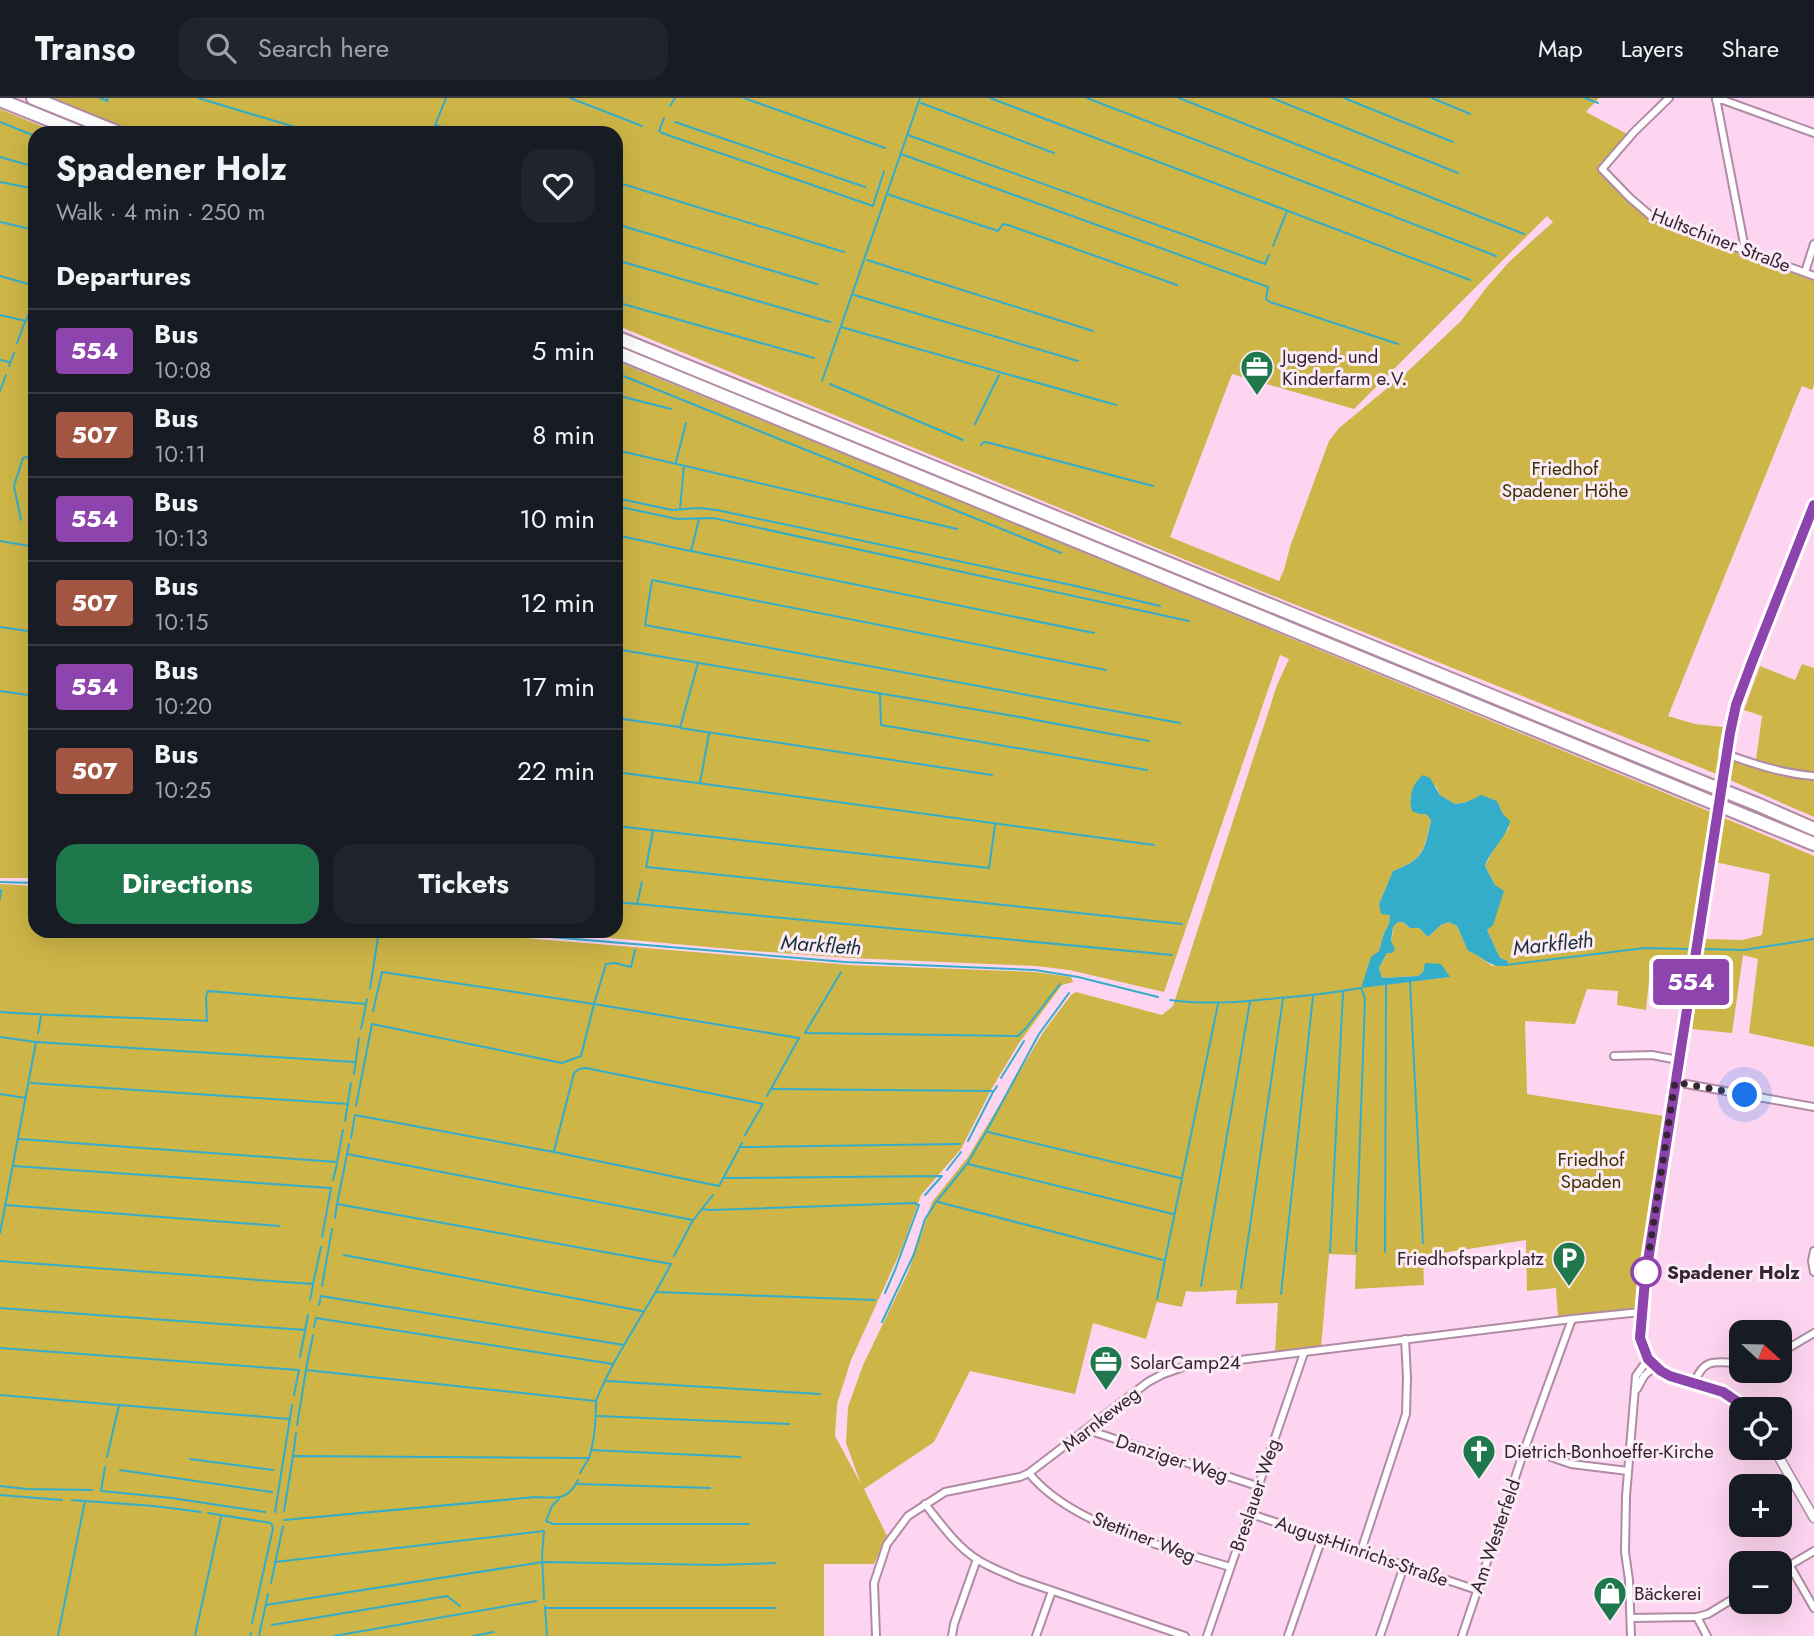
<!DOCTYPE html>
<meta charset="utf-8">
<style>
body{margin:0;font-family:Jost,sans-serif;background:#20242c;color:#f1f3f6;height:100vh;display:flex;flex-direction:column;font-size:26px;white-space:nowrap}
*{box-sizing:border-box;margin:0}
p{font-size:23px;color:#9ea1a6}
.icon{flex:none;width:38px;height:38px;fill:none;stroke:currentColor;stroke-width:2;stroke-linecap:round;stroke-linejoin:round}
.map{position:relative;flex:1;overflow:hidden}
.panel{position:absolute;left:28px;top:28px;width:595px;height:812px;display:flex;flex-direction:column;background:#171b24;border-radius:21px;box-shadow:0 7px 28px #0002}
.panel>*{flex:none}
.badge{padding:0 14px;border-radius:5px;font-size:24px;line-height:46px}
.needle{width:46px;rotate:112deg}
.fabs{position:absolute;left:1729px;top:1222px;display:grid;gap:14px}
.fabs a{display:grid;place-items:center;width:63px;height:63px;border-radius:14px;background:#171b24;box-shadow:0 7px 28px #0002;font-size:35px}
.you{position:absolute;width:35px;height:35px;margin:-18px;border:5px solid #fff;border-radius:50%;background:#1a73e8;box-shadow:0 0 0 10px #1a73e833}
.map>.badge{position:absolute;translate:-50% -50%;box-shadow:0 0 0 4px #fff}
h2{padding:0 28px;font-size:26px;line-height:63px}
.round{display:grid;place-items:center;flex:none;width:74px;height:74px;border-radius:21px;background:#20242c}
.headline{display:flex;align-items:center;justify-content:space-between;height:119px;padding:0 28px}
h1{font-size:33px;font-weight:700;line-height:52px}
.cta{display:flex;gap:14px;margin-top:auto;padding:14px 28px}
.cta a{flex:1;height:80px;border-radius:21px;background:#1f784c;color:#fff;font-size:28px;font-weight:700;line-height:80px;text-align:center}
.cta a+a{background:#20242c;color:#f1f3f6}
ul{padding:0;list-style:none}
li{display:flex;align-items:center;gap:21px;height:84px;padding:0 28px;border-top:2px solid #363941}
li div{flex:1}
li b{display:block;font-size:26px}
li em{font-style:normal}
li .badge{min-width:77px;font-weight:700;text-align:center}
header{display:flex;align-items:center;gap:42px;box-sizing:border-box;height:98px;padding:0 35px;background:#171b24;border-bottom:2px solid #363941}
header strong{font-size:33px}
nav{display:flex;gap:38px;margin-inline-start:auto;font-size:24px}
.search{width:490px;height:63px;background:#20242c;display:flex;align-items:center;gap:18px;box-sizing:border-box;padding:0 24px;border-radius:21px;color:#9ea1a6;font-size:26px}
.map>svg:first-child{display:block}
.green{fill:#cdb547;fill-rule:evenodd}
.water{fill:#34adca}
.lines{fill:none;stroke-linecap:round;stroke-linejoin:round}
.stream{stroke:#34adca;stroke-width:2}
.minor-casing{stroke:#b08ba5;stroke-width:10}
.tertiary-casing{stroke:#b08ba5;stroke-width:11}
.motorway-casing{stroke:#b08ba5;stroke-width:16}
.minor{stroke:#fff;stroke-width:6}
.tertiary{stroke:#fff;stroke-width:8}
.motorway{stroke:#fff;stroke-width:12}
.motorway-bridge-casing{stroke:#b08ba5;stroke-width:16;stroke-linecap:butt}
.motorway-bridge{stroke:#fff;stroke-width:12}
.line-casing{stroke:#fff;stroke-width:16}
.line{stroke:#8e44ad;stroke-width:10}
.walk{stroke:#342530;stroke-width:7;stroke-dasharray:0 12.6}
.stop-dot{fill:#fff;stroke:#8e44ad;stroke-width:3.5}
.labels{text-anchor:middle;dominant-baseline:central;stroke-width:6;stroke-linejoin:round;paint-order:stroke}
.street-label{font-size:19px;fill:#342530;stroke:#fbebf6}
.poi-label{font-size:19px;fill:#342530;stroke:#fbebf6;text-anchor:start}
.park-label{font-size:19px;fill:#3e3300;stroke:#fbebf6}
.stop-label{font-size:19px;font-weight:bold;fill:#342530;stroke:#fbebf6;text-anchor:start}
.water-label{font-size:21px;font-style:italic;fill:#193239;stroke:#fbebf6}
</style>
<header>
<strong>Transo</strong>
<div class="search"><svg class="icon" aria-label="search" viewBox="0 0 24 24"><circle cx="10" cy="10" r="6"/><path d="M15 15l6 6"/></svg>Search here</div>
<nav><a>Map</a><a>Layers</a><a>Share</a></nav>
</header>
<div class="map">
<svg width="1814" height="1538" viewBox="0 0 1814 1538">
<rect width="100%" height="100%" fill="#fed5f1"/>
<g class="green">
<path d="M53,0H1599L1586,14L1629,37L1597,71L1641,115L1651,123L1814,183V287L1812,292L1802,288L1794,307L1668,618L1695,626L1723,629L1718,655L1755,669L1762,618L1744,612L1760,568L1795,582L1802,566L1814,570V719L1714,675L1256,491L616,227V35H139ZM1547,118L1553,124L1509,164L1487,189L1461,223L1407,274L1339,330L1329,343L1290,449L1284,472L1279,483L1170,439L1232,276L1354,311Z"/>
<path d="M0,11L58,35H35V780H0Z"/>
<path d="M616,263L986,414L1711,714L1683,888L1649,883L1646,912L1617,907L1618,893L1587,891L1575,926L1525,923L1527,996L1664,1018L1638,1186L1636,1212L1558,1219L1556,1190L1527,1193L1526,1142L1423,1158L1424,1187L1355,1191L1356,1157L1329,1156L1321,1250L1275,1254L1278,1205L1236,1206L1237,1192L1196,1194L1186,1193L1182,1209L1157,1204L1146,1241L1093,1225L1075,1296L970,1273L934,1344L864,1391L887,1438L874,1466H824V1538H0V786L35,788V833H465L513,839L851,867L1035,874L1071,879L1073,884L1062,887L1019,945L992,990L961,1051L921,1097L902,1150L851,1262L837,1306L835,1338L861,1386L846,1345L848,1309L863,1267L909,1172L932,1104L968,1059L1044,933L1071,897L1076,894L1162,917L1173,908L1277,587L1289,561L1280,557L1164,894L1069,872L1036,868L851,860L741,852L533,833H616ZM1418,681L1436,688L1440,697L1455,706L1467,704L1497,703L1509,730L1498,743L1485,768L1495,787L1487,832L1500,860L1508,863L1492,868L1476,856L1468,853L1457,828L1449,824L1441,827L1428,839L1419,830H1410L1403,824H1398L1393,829C1393,844 1386,858 1379,870L1382,880L1418,878L1423,874L1424,869L1450,879L1362,889L1371,860L1379,853L1384,835L1389,826L1390,817L1386,815L1379,806L1393,773C1424,761 1423,754 1431,722L1426,716H1419L1410,700Z"/>
<path d="M1722,719L1814,758V949L1749,935L1758,861L1743,857L1732,935L1692,931L1704,841L1743,842L1762,837L1770,776L1715,764Z"/>
</g>
<path class="water" d="M1423,677L1430,680L1440,697L1455,706L1467,704L1481,697L1497,703L1503,716L1510,723C1508,737 1490,753 1485,768L1495,787L1504,793L1493,827L1487,832L1500,860L1508,863L1507,868C1486,869 1485,859 1468,853L1457,828L1449,824L1441,827L1428,839L1419,830H1410L1403,824H1398L1393,829L1391,843L1395,851L1392,855H1387L1379,870L1382,880L1418,878L1423,874L1425,865L1441,866L1450,879L1361,890L1371,859L1379,853L1384,835L1389,826L1390,817L1381,816L1379,806L1393,773C1424,761 1424,754 1431,722L1426,716H1419L1412,713C1408,700 1412,685 1423,677Z"/>
<g class="lines">
<g class="stream">
<path d="M100,0L107,3L108,0"/>
<path d="M198,0L315,35"/>
<path d="M570,0L642,28"/>
<path d="M744,0L885,50"/>
<path d="M990,0L1470,182"/>
<path d="M1087,0L1496,158"/>
<path d="M1179,0L1524,136"/>
<path d="M1272,0L1458,75"/>
<path d="M1344,0L1453,44"/>
<path d="M1432,0L1470,16"/>
<path d="M1585,0L1598,5"/>
<path d="M921,5L1054,55"/>
<path d="M670,8L675,0"/>
<path d="M664,20L659,33L662,35L873,108L884,73"/>
<path d="M0,24L35,38"/>
<path d="M675,24L865,89"/>
<path d="M436,27L460,35"/>
<path d="M432,35L446,0"/>
<path d="M908,37L1265,166L1269,157"/>
<path d="M901,56L1268,189L1266,201L1270,204L1398,246"/>
<path d="M0,59L35,69"/>
<path d="M0,84L35,91"/>
<path d="M616,84L844,154"/>
<path d="M887,96L998,133L1003,126L1008,127L1177,187"/>
<path d="M0,124L35,132"/>
<path d="M616,126L817,186"/>
<path d="M1273,148L1287,113"/>
<path d="M616,162L830,224"/>
<path d="M867,162L1093,233"/>
<path d="M0,178L35,188"/>
<path d="M854,197L1078,263"/>
<path d="M34,200L35,197"/>
<path d="M616,204L814,260"/>
<path d="M0,217L26,223L30,213"/>
<path d="M841,229L1116,307"/>
<path d="M17,245L25,224"/>
<path d="M0,262L9,264"/>
<path d="M9,268L14,255"/>
<path d="M616,275L1061,455"/>
<path d="M822,283L920,0"/>
<path d="M830,286L963,342"/>
<path d="M0,293L6,277"/>
<path d="M616,297L671,311"/>
<path d="M975,326L999,277"/>
<path d="M981,347L984,344L990,345L1153,388"/>
<path d="M616,352L957,431"/>
<path d="M676,364L686,325"/>
<path d="M616,400L672,412L699,410L717,412L1076,488L1160,508"/>
<path d="M616,408L677,421L713,420L1189,523"/>
<path d="M680,411L684,368"/>
<path d="M699,421L691,453L1094,535"/>
<path d="M21,422L14,388L23,360L35,357"/>
<path d="M616,437L690,453"/>
<path d="M0,443L35,449"/>
<path d="M0,529L35,534"/>
<path d="M616,551L1014,618L1149,643"/>
<path d="M698,565L680,630L992,677"/>
<path d="M1106,572L652,482L645,527L1180,625"/>
<path d="M0,593L35,598"/>
<path d="M880,596L881,627L1147,672"/>
<path d="M616,620L679,629"/>
<path d="M616,674L1154,747"/>
<path d="M700,685L709,635"/>
<path d="M616,728L989,770L995,727"/>
<path d="M653,733L646,769L1182,826"/>
<path d="M0,784L35,785"/>
<path d="M0,801L1,792"/>
<path d="M616,804L1172,857"/>
<path d="M637,806L642,784"/>
<path d="M480,833L845,864L1035,872L1078,879L1158,899"/>
<path d="M1703,851L1744,852L1814,841"/>
<path d="M635,852L631,869L615,865L606,866L594,906L799,940L767,998"/>
<path d="M1506,867L1645,850L1689,851"/>
<path d="M841,874L805,935L1018,938L1026,930L1060,886"/>
<path d="M1410,884L1423,1145"/>
<path d="M370,891L379,833"/>
<path d="M1170,902C1207,907 1242,904 1279,900C1306,898 1333,895 1360,890"/>
<path d="M0,914C69,919 138,919 207,923L206,899L208,893L366,906"/>
<path d="M361,931L367,901"/>
<path d="M38,935L41,918"/>
<path d="M0,939L36,944"/>
<path d="M354,976L359,940"/>
<path d="M1001,980L1024,943"/>
<path d="M31,985L348,1006"/>
<path d="M772,991L994,993L997,988"/>
<path d="M0,996L26,1000"/>
<path d="M356,1008L372,926L562,965L581,958L594,906L382,874L373,913"/>
<path d="M345,1023L351,985"/>
<path d="M988,1034L1180,1080"/>
<path d="M351,1040L355,1017L554,1054L719,1088L742,1045"/>
<path d="M19,1041L337,1064L343,1032"/>
<path d="M968,1043L993,994"/>
<path d="M741,1049L960,1046"/>
<path d="M554,1053L574,975L579,971L586,970L763,1006L745,1037"/>
<path d="M347,1056L349,1046"/>
<path d="M968,1066L1173,1116"/>
<path d="M14,1068L331,1090L322,1139"/>
<path d="M947,1072L961,1054"/>
<path d="M724,1080L942,1078L925,1097"/>
<path d="M333,1082L337,1066"/>
<path d="M938,1104L1163,1162"/>
<path d="M337,1106L347,1056L693,1122L674,1158"/>
<path d="M5,1107L279,1128"/>
<path d="M702,1111L711,1112L914,1105L919,1107L895,1172L885,1195"/>
<path d="M335,1120L337,1106L671,1166C647,1213 615,1255 596,1303"/>
<path d="M694,1121L713,1097"/>
<path d="M0,1135L36,944L355,964"/>
<path d="M1330,1154L1343,894"/>
<path d="M1356,1154L1365,900L1361,890"/>
<path d="M1385,1154L1386,887"/>
<path d="M344,1157L642,1213"/>
<path d="M0,1163L313,1186L321,1149"/>
<path d="M322,1188L332,1131"/>
<path d="M1201,1188L1250,904"/>
<path d="M1241,1190L1283,901"/>
<path d="M656,1194L875,1202"/>
<path d="M1281,1196L1313,898"/>
<path d="M1157,1201L1218,906"/>
<path d="M310,1202L313,1187"/>
<path d="M319,1207L321,1198L624,1247"/>
<path d="M0,1210L305,1232"/>
<path d="M882,1224L914,1156L925,1121L936,1104L967,1066L986,1034L1039,936L1069,895"/>
<path d="M314,1229L316,1220L613,1266"/>
<path d="M0,1250L299,1272L294,1297"/>
<path d="M300,1259L308,1217"/>
<path d="M306,1271L313,1237"/>
<path d="M607,1283L820,1296"/>
<path d="M0,1297L118,1307"/>
<path d="M598,1318L789,1326"/>
<path d="M297,1327L306,1272L596,1303C596,1323 595,1341 589,1360"/>
<path d="M591,1352L740,1359"/>
<path d="M293,1358L296,1335"/>
<path d="M107,1359L119,1307L289,1321"/>
<path d="M190,1361L273,1372"/>
<path d="M105,1369L101,1393L172,1400L265,1414"/>
<path d="M120,1372L272,1394"/>
<path d="M578,1386L710,1390"/>
<path d="M0,1388L27,1391L92,1392"/>
<path d="M0,1397L62,1402"/>
<path d="M559,1401L552,1408L546,1423L553,1426H749"/>
<path d="M72,1402L84,1403"/>
<path d="M284,1413L293,1358L589,1360L580,1375"/>
<path d="M275,1414L292,1307"/>
<path d="M208,1415L271,1425L273,1430L252,1525"/>
<path d="M284,1422L536,1399C556,1400 568,1403 578,1382"/>
<path d="M275,1464L544,1433L542,1457L544,1501"/>
<path d="M271,1485L283,1428"/>
<path d="M266,1507L543,1464L717,1467L775,1465"/>
<path d="M545,1508L547,1538"/>
<path d="M545,1510H775"/>
<path d="M272,1527L447,1498L460,1508"/>
<path d="M58,1538L85,1403L154,1408L201,1414"/>
<path d="M195,1538L221,1419"/>
<path d="M250,1538L251,1535"/>
<path d="M259,1538L268,1496"/>
<path d="M334,1538L536,1503"/>
<path d="M473,1538L494,1534"/>
</g>
<defs>
<g id="minor">
<path d="M1669,0L1634,34L1602,71L1629,99L1651,118L1814,178"/>
<path d="M1716,0L1744,146L1742,151"/>
<path d="M1716,2H1723L1814,35"/>
<path d="M1805,174L1814,146"/>
<path d="M1726,656C1754,666 1784,676 1814,678"/>
<path d="M1614,958L1652,957L1678,962"/>
<path d="M1675,984L1814,1009"/>
<path d="M1814,1153L1812,1163L1814,1174"/>
<path d="M1780,1255L1814,1235"/>
<path d="M1695,1284C1704,1258 1718,1265 1741,1265"/>
<path d="M1637,1291L1644,1278L1655,1268"/>
<path d="M1088,1332L1257,1388"/>
<path d="M1525,1350L1571,1366L1628,1373"/>
<path d="M1029,1375C1070,1427 1169,1450 1230,1469"/>
<path d="M925,1406C941,1426 956,1448 978,1462C991,1470 1005,1475 1018,1481L1185,1538"/>
<path d="M1248,1415L1477,1492"/>
<path d="M1361,1453L1406,1316L1407,1279L1405,1241"/>
<path d="M1790,1468L1814,1510"/>
<path d="M1780,1473L1814,1453"/>
<path d="M1697,1519L1707,1538"/>
<path d="M1631,1520L1697,1519L1708,1516L1741,1496"/>
<path d="M876,1538L874,1485L887,1446L908,1418L945,1394L1020,1379L1029,1375L1148,1284L1161,1277L1183,1269L1572,1221L1641,1214"/>
<path d="M952,1538L954,1526L977,1461"/>
<path d="M1036,1538L1052,1493"/>
<path d="M1207,1538L1304,1255"/>
<path d="M1288,1538L1322,1440"/>
<path d="M1380,1538L1404,1468"/>
<path d="M1462,1538L1525,1350L1572,1221"/>
<path d="M1631,1538L1629,1482L1625,1454L1626,1398L1636,1278L1648,1261"/>
</g>
<g id="tertiary">
<path d="M1748,1311L1723,1294L1709,1288L1670,1278L1661,1273L1648,1261L1640,1240L1645,1182L1654,1119L1730,635L1736,607L1752,564L1814,406"/>
<path d="M1773,1349L1814,1420"/>
</g>
<g id="motorway">
<path d="M33,0L119,35"/>
<path d="M0,2L82,35"/>
<path d="M616,239L1704,685"/>
<path d="M616,254L1699,699"/>
<path d="M1759,707L1814,731"/>
<path d="M1755,722L1814,746"/>
</g>
</defs>
<use href="#minor" class="minor-casing"/>
<use href="#tertiary" class="tertiary-casing"/>
<use href="#motorway" class="motorway-casing"/>
<use href="#minor" class="minor"/>
<use href="#tertiary" class="tertiary"/>
<use href="#motorway" class="motorway"/>
<defs>
<g id="motorway-bridge">
<path d="M1704,685L1759,707"/>
<path d="M1699,699L1755,722"/>
</g>
</defs>
<use href="#motorway-bridge" class="motorway-bridge-casing"/>
<use href="#motorway-bridge" class="motorway-bridge"/>
</g>
<g class="lines">
<defs>
<path id="line" d="M1748,1311L1723,1294L1670,1278L1661,1273L1648,1261L1640,1240L1645,1182L1730,635L1736,607L1752,564L1814,407"/>
</defs>
<use href="#line" class="line-casing"/>
<use href="#line" class="line"/>
<path class="walk" d="M1646,1174L1675,984L1745,997"/>
</g>
<defs>
<symbol id="office-pin" viewBox="-11 -11 22 30"><path d="M0 17L-7.5 6A9.5 9.5 0 1 1 7.5 6Z" fill="#1f784c" stroke="#fbebf6"/><path d="M-6-3h4V-5.5h4V-3h4V5H-6ZM-1-4.5V-3h2v-1.5ZM-6 0V1H6V0Z" fill="#fff"/></symbol>
<symbol id="parking-pin" viewBox="-11 -11 22 30"><path d="M0 17L-7.5 6A9.5 9.5 0 1 1 7.5 6Z" fill="#1f784c" stroke="#fbebf6"/><path d="M-3.5-5.5H1a3.5 3.5 0 0 1 0 7H-1V5.5H-3.5ZM-1-3.4V-.6H.8a1.4 1.4 0 0 0 0-2.8Z" fill="#fff"/></symbol>
<symbol id="church-pin" viewBox="-11 -11 22 30"><path d="M0 17L-7.5 6A9.5 9.5 0 1 1 7.5 6Z" fill="#1f784c" stroke="#fbebf6"/><path d="M-1.2-6h2.4v3.5h3.3v2.4h-3.3V6h-2.4V-.1h-3.3v-2.4h3.3Z" fill="#fff"/></symbol>
<symbol id="shop-pin" viewBox="-11 -11 22 30"><path d="M0 17L-7.5 6A9.5 9.5 0 1 1 7.5 6Z" fill="#1f784c" stroke="#fbebf6"/><path d="M-5-2.5h2.3a2.7 3.5 0 0 1 5.4 0H5L5.5 6h-11ZM-1.5-2.5h3a1.5 2.3 0 0 0-3 0Z" fill="#fff"/></symbol>
</defs>
<g fill-rule="evenodd">
<use href="#office-pin" x="1238" y="250" width="38" height="52"/>
<use href="#parking-pin" x="1550" y="1141" width="38" height="52"/>
<use href="#office-pin" x="1087" y="1245" width="38" height="52"/>
<use href="#church-pin" x="1460" y="1334" width="38" height="52"/>
<use href="#shop-pin" x="1591" y="1476" width="38" height="52"/>
</g>
<circle class="stop-dot" cx="1646" cy="1174" r="14"/>
<g class="labels">
<g class="street-label">
<text transform="translate(1721 142) rotate(21)">Hultschiner Straße</text>
<text transform="translate(1101 1321) rotate(-38)">Marnkeweg</text>
<text transform="translate(1172 1360) rotate(18)">Danziger Weg</text>
<text transform="translate(1255 1397) rotate(-71)">Breslauer Weg</text>
<text transform="translate(1495 1438) rotate(-71)">Am Westerfeld</text>
<text transform="translate(1144 1439) rotate(21)">Stettiner Weg</text>
<text transform="translate(1362 1453) rotate(19)">August-Hinrichs-Straße</text>
</g>
<g class="poi-label">
<text x="1282" y="258">Jugend- und<tspan x="1282" dy="22">Kinderfarm e.V.</tspan></text>
<text x="1544" y="1160" text-anchor="end">Friedhofsparkplatz</text>
<text x="1130" y="1264">SolarCamp24</text>
<text x="1504" y="1353">Dietrich-Bonhoeffer-Kirche</text>
<text x="1634" y="1495">Bäckerei</text>
</g>
<g class="park-label">
<text x="1565" y="370">Friedhof<tspan x="1565" dy="22">Spadener Höhe</tspan></text>
<text x="1591" y="1061">Friedhof<tspan x="1591" dy="22">Spaden</tspan></text>
</g>
<g class="stop-label">
<text x="1667" y="1174">Spadener Holz</text>
</g>
<g class="water-label">
<text transform="translate(1553 846) rotate(-6)">Markfleth</text>
<text transform="translate(821 847) rotate(4)">Markfleth</text>
</g>
</g>
</svg>
<div class="fabs">
<a><svg class="needle" viewBox="-14 -14 28 28"><path d="M0-13l5 13h-10z" fill="#e53935"/><path d="M0 13l5-13h-10z" fill="#9ea1a6"/></svg></a>
<a><svg class="icon" aria-label="locate" viewBox="0 0 24 24"><circle cx="12" cy="12" r="6"/><path d="M12 2v4M12 18v4M2 12h4M18 12h4"/></svg></a>
<a>+</a>
<a>−</a>
</div>
<div class="you" style="left:1745px;top:997px"></div>
<b class="badge" style="left:1691px;top:884px;background:#8e44ad;color:#fff">554</b>
<section class="panel">
<div class="headline"><div><h1>Spadener Holz</h1><p>Walk · 4 min · 250 m</p></div><a class="round"><svg class="icon" aria-label="heart" viewBox="0 0 24 24"><path d="M12 20l-8-8c-3-5 5-10 8-4 3-6 11-1 8 4z"/></svg></a></div>
<h2>Departures</h2>
<ul>
<li><span class="badge" style="background:#8e44ad;color:#fff">554</span><div><b>Bus</b><p>10:08</p></div><em>5 min</em></li>
<li><span class="badge" style="background:#a25641;color:#fff">507</span><div><b>Bus</b><p>10:11</p></div><em>8 min</em></li>
<li><span class="badge" style="background:#8e44ad;color:#fff">554</span><div><b>Bus</b><p>10:13</p></div><em>10 min</em></li>
<li><span class="badge" style="background:#a25641;color:#fff">507</span><div><b>Bus</b><p>10:15</p></div><em>12 min</em></li>
<li><span class="badge" style="background:#8e44ad;color:#fff">554</span><div><b>Bus</b><p>10:20</p></div><em>17 min</em></li>
<li><span class="badge" style="background:#a25641;color:#fff">507</span><div><b>Bus</b><p>10:25</p></div><em>22 min</em></li>
</ul>
<div class="cta"><a>Directions</a><a>Tickets</a></div>
</section>
</div>
